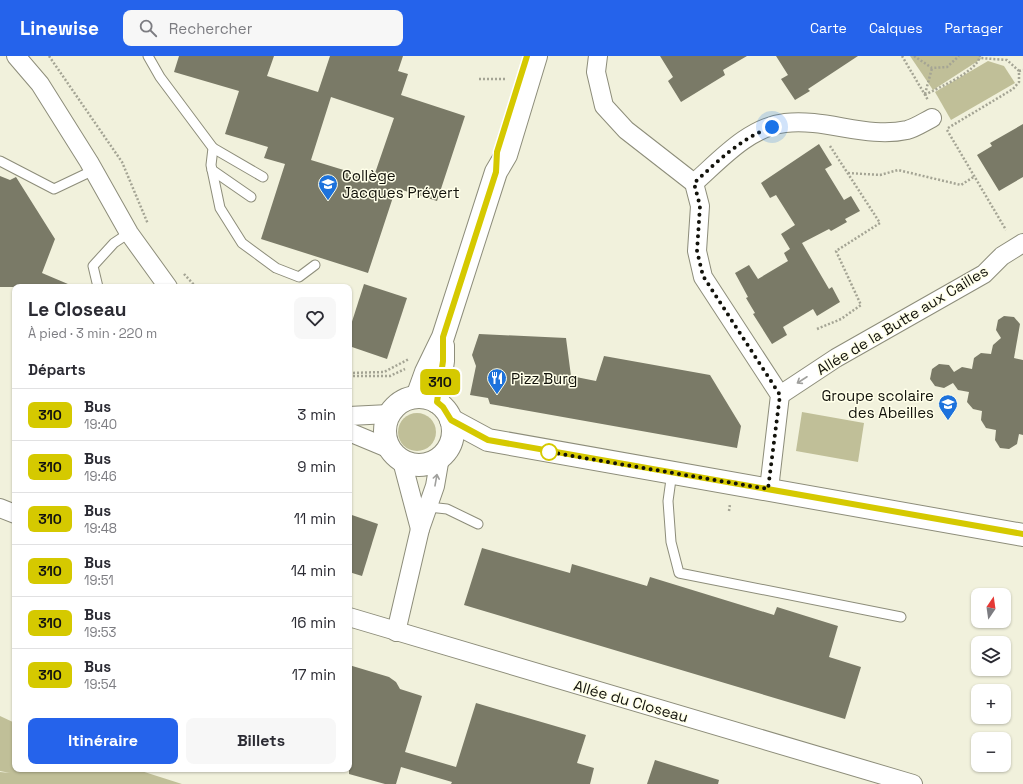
<!DOCTYPE html>
<html lang="fr">
<meta charset="utf-8">
<style>
body{margin:0;font-family:"Space Grotesk",sans-serif;background:#f7f7f7;color:#2b2b33;height:100vh;display:flex;flex-direction:column;font-size:15px;white-space:nowrap}
*{box-sizing:border-box;margin:0}
p{font-size:13px;color:#7c7c81}
.icon{flex:none;width:22px;height:22px;fill:none;stroke:currentColor;stroke-width:2;stroke-linecap:round;stroke-linejoin:round}
.map{position:relative;flex:1;overflow:hidden}
.panel{position:absolute;left:12px;top:228px;width:340px;height:488px;display:flex;flex-direction:column;background:#fff;border-radius:8px;box-shadow:0 1px 3px #0004}
.panel>*{flex:none}
.badge{padding:0 8px;border-radius:6px;font-size:14px;line-height:26px}
.needle{width:26px;rotate:13deg}
.tools{position:absolute;left:971px;top:532px;display:grid;gap:8px}
.tools a{display:grid;place-items:center;width:40px;height:40px;border-radius:8px;background:#fff;box-shadow:0 1px 3px #0004;font-size:20px}
.you{position:absolute;width:20px;height:20px;margin:-10px;border:3px solid #fff;border-radius:50%;background:#1a73e8;box-shadow:0 0 0 6px #1a73e833}
.map>.badge{position:absolute;translate:-50% -50%;box-shadow:0 0 0 2px #fff}
h2{padding:0 16px;font-size:15px;line-height:36px}
.round{display:grid;place-items:center;flex:none;width:42px;height:42px;border-radius:8px;background:#f7f7f7}
.summary{display:flex;align-items:center;justify-content:space-between;height:68px;padding:0 16px}
h1{font-size:19px;font-weight:700;line-height:30px}
.primary-button{display:flex;gap:8px;margin-top:auto;padding:8px 16px}
.primary-button a{flex:1;height:46px;border-radius:8px;background:#2563eb;color:#fff;font-size:16px;font-weight:700;line-height:46px;text-align:center}
.primary-button a+a{background:#f7f7f7;color:#2b2b33}
ul{padding:0;list-style:none}
li{display:flex;align-items:center;gap:12px;height:52px;padding:0 16px;border-top:1px solid #e1e1e2}
li div{flex:1}
li b{display:block;font-size:15px}
li em{font-style:normal}
li .badge{min-width:44px;font-weight:700;text-align:center}
header{display:flex;align-items:center;gap:24px;box-sizing:border-box;height:56px;padding:0 20px;background:#2563eb;color:#fff}
header strong{font-size:19px}
nav{display:flex;gap:22px;margin-inline-start:auto;font-size:14px}
.search{width:280px;height:36px;background:#f7f7f7;display:flex;align-items:center;gap:10px;box-sizing:border-box;padding:0 14px;border-radius:8px;color:#7c7c81;font-size:15px}
.map>svg:first-child{display:block}
.green{fill:#c0bf98}
.building{fill:#7a7a67;fill-rule:evenodd}
.lines{fill:none;stroke-linecap:round;stroke-linejoin:round}
.service-casing{stroke:#8d8d7a;stroke-width:11}
.minor-casing{stroke:#8d8d7a;stroke-width:20}
.tertiary-casing{stroke:#8d8d7a;stroke-width:24}
.path{stroke:#a4a494;stroke-width:2.5;stroke-dasharray:2 2;stroke-linecap:butt}
.service{stroke:#fff;stroke-width:9}
.minor{stroke:#fff;stroke-width:18}
.tertiary{stroke:#fff;stroke-width:22}
.oneway{stroke:#a0a09d}
.line-casing{stroke:#fff;stroke-width:9}
.line{stroke:#d5c900;stroke-width:6}
.walk{stroke:#12120b;stroke-width:4;stroke-dasharray:0 7.2}
.stop-dot{fill:#fff;stroke:#d5c900;stroke-width:2}
.labels{text-anchor:middle;dominant-baseline:central;stroke-width:3;stroke-linejoin:round;paint-order:stroke}
.poi-label{font-size:15px;fill:#12120b;stroke:#ffffe9;text-anchor:start}
.street-label{font-size:15px;fill:#12120b;stroke:#ffffe9}
</style>
<header>
<strong>Linewise</strong>
<div class="search"><svg class="icon" aria-label="search" viewBox="0 0 24 24"><circle cx="10" cy="10" r="6"/><path d="M15 15l6 6"/></svg>Rechercher</div>
<nav><a>Carte</a><a>Calques</a><a>Partager</a></nav>
</header>
<div class="map">
<svg width="1023" height="728" viewBox="0 0 1023 728">
<rect width="100%" height="100%" fill="#f1f1dc"/>
<g class="green">
<path d="M910,0H980L981,3L933,34Z"/>
<path d="M988,5L1004,10L1015,27L951,64L935,36Z"/>
<path d="M802,356L864,367L858,406L796,395Z"/>
<circle cx="417" cy="376" r="19"/>
<path d="M0,660L15,667V713H135L182,728H0V716L10,717L0,715Z"/>
</g>
<g class="building">
<path d="M179,0H274L267,20L318,36L330,0H403L398,15L408,18L401,39L465,60L437,145L396,132L368,217L261,183L285,108L264,102L268,91L225,78L239,35L174,16ZM331,41L394,62L373,123L311,104Z"/>
<path d="M660,0H747L723,14L725,19L681,46L668,25L673,21Z"/>
<path d="M776,0H858L808,33L810,35L795,44L781,23L788,19Z"/>
<path d="M1023,68V121L999,135L977,99L992,90L990,87Z"/>
<path d="M819,88L832,109L825,113L844,144L851,140L860,155L845,163L847,166L831,175L829,173L802,187L829,233L832,231L840,246L817,260L813,253L783,271L787,279L772,288L753,258L755,257L746,242L748,241L735,217L749,209L758,223L788,205L784,197L790,193L781,178L795,169L776,139L770,142L761,127Z"/>
<path d="M0,120L10,124L16,121L55,183L42,217L75,231H0Z"/>
<path d="M364,228L407,242L387,303L349,290V275Z"/>
<path d="M1004,260L1014,261L1020,268L1014,302L1023,304V379L1019,378L1017,388L1009,393L1000,392L995,384L996,374L986,372L981,364L982,355L973,353L967,346L969,336L958,334L953,327L944,332L935,330L930,323L932,313L939,308L949,309L954,316L962,311L972,313L974,302L981,297L991,298L993,289L1001,282L996,274L998,264Z"/>
<path d="M479,278L566,282L571,320L596,325L604,300L710,319L741,370L737,392L490,348L488,342L470,339L476,310L472,299Z"/>
<path d="M349,458L378,468L362,520L349,516Z"/>
<path d="M482,492L570,517L572,508L647,530L650,521L774,559L777,551L838,570L829,601L861,611L845,663L464,549Z"/>
<path d="M349,609L389,621L396,626L400,633L422,640L405,696L456,711L476,647L586,679L577,707L594,712L590,728H451L452,726L401,711L396,728H385L349,718Z"/>
<path d="M655,704L719,724L718,728H647Z"/>
</g>
<g class="lines">
<defs>
<g id="service">
<path d="M148,0L160,21L213,92L211,109L220,152L242,187L276,212L299,221L315,209"/>
<path d="M213,92L263,121"/>
<path d="M0,105L54,133L94,114"/>
<path d="M212,114L251,141"/>
<path d="M98,231L93,210L114,187L129,177"/>
<path d="M672,416L668,445L671,486L679,517L901,561"/>
<path d="M429,451L447,453L478,468"/>
</g>
<g id="minor">
<path d="M16,0L40,28L89,106L129,177L168,231"/>
<path d="M598,0L596,16L604,50L626,74L694,127L700,150L697,195L703,221L780,339L769,433"/>
<path d="M694,127C720,104 749,71 785,67C826,62 867,83 907,74C915,72 924,66 932,62"/>
<path d="M780,339L836,302L984,218L1002,200L1023,187"/>
<path d="M349,360L389,358"/>
<path d="M349,376L390,393"/>
<path d="M402,405L420,473"/>
<path d="M0,452L15,458"/>
<path d="M349,561L913,728"/>
<path d="M396,576L420,473L435,430L440,401"/>
</g>
<g id="tertiary">
<path d="M417,341L426,316L443,281L496,116L506,99L536,0"/>
<circle cx="419" cy="375" r="34"/>
<path d="M437,346L443,305V290"/>
<path d="M451,364L488,384L1023,479"/>
</g>
</defs>
<use href="#service" class="service-casing"/>
<use href="#minor" class="minor-casing"/>
<use href="#tertiary" class="tertiary-casing"/>
<g class="path">
<path d="M49,0L122,106L148,168"/>
<path d="M902,0L928,44"/>
<path d="M914,0L932,12L947,11L959,0"/>
<path d="M1019,15L1023,14"/>
<path d="M479,23H506"/>
<path d="M925,38L932,12"/>
<path d="M925,39C939,31 977,16 980,0"/>
<path d="M948,72L1013,33L1019,26V15L1007,4L980,2"/>
<path d="M947,74L1006,174"/>
<path d="M848,117L880,119L898,114L961,129L975,120"/>
<path d="M184,218L196,231"/>
<path d="M817,273L841,263L861,249L836,195L880,167L830,90"/>
<path d="M349,317L384,316L409,303"/>
<path d="M349,320H390L405,313"/>
<path d="M729,455L730,448"/>
</g>
<use href="#service" class="service"/>
<use href="#minor" class="minor"/>
<use href="#tertiary" class="tertiary"/>
</g>
<defs><path id="oneway-shaft" d="M-6 0H5M1.5-3L5.5 0L1.5 3" fill="none" stroke-width="1.6" stroke-linecap="round" stroke-linejoin="round"/></defs>
<g class="oneway">
<use href="#oneway-shaft" transform="translate(802 324) rotate(147)"/>
<use href="#oneway-shaft" transform="translate(436 424) rotate(-80)"/>
</g>
<g class="lines">
<defs>
<path id="line" d="M527,0L497,96L496,116L443,281V305L437,346L443,351L451,364L488,384L1023,478"/>
</defs>
<use href="#line" class="line-casing"/>
<use href="#line" class="line"/>
<path class="walk" d="M549,396L543,395L768,433L780,339L703,220L697,195L700,150L694,127C718,105 741,82 772,71"/>
</g>
<defs>
<symbol id="school-pin" viewBox="-11 -11 22 30"><path d="M0 17L-7.5 6A9.5 9.5 0 1 1 7.5 6Z" fill="#1d72dc" stroke="#ffffe9"/><path d="M0-5L7-2L0 1L-7-2ZM-4 1L0 2.5L4 1V4Q0 6-4 4Z" fill="#fff"/></symbol>
<symbol id="restaurant-pin" viewBox="-11 -11 22 30"><path d="M0 17L-7.5 6A9.5 9.5 0 1 1 7.5 6Z" fill="#1d72dc" stroke="#ffffe9"/><path d="M-5-6h1v4h1v-4h1v4h1v-4h1v5L-1.5 .5V6h-2V.5L-5-1ZM5-6V6H3V1.5H1.5Q1.5-4 5-6Z" fill="#fff"/></symbol>
</defs>
<g fill-rule="evenodd">
<use href="#school-pin" x="317" y="117" width="22" height="30"/>
<use href="#restaurant-pin" x="486" y="311" width="22" height="30"/>
<use href="#school-pin" x="937" y="337" width="22" height="30"/>
</g>
<circle class="stop-dot" cx="549" cy="396" r="8"/>
<g class="labels">
<g class="poi-label">
<text x="342" y="119">Collège<tspan x="342" dy="17">Jacques Prévert</tspan></text>
<text x="511" y="322">Pizz Burg</text>
<text x="934" y="339" text-anchor="end">Groupe scolaire<tspan x="934" dy="17">des Abeilles</tspan></text>
</g>
<g class="street-label">
<text transform="translate(902 264) rotate(-31)">Allée de la Butte aux Cailles</text>
<text transform="translate(631 645) rotate(16)">Allée du Closeau</text>
</g>
</g>
</svg>
<div class="tools">
<a><svg class="needle" viewBox="-14 -14 28 28"><path d="M0-13l5 13h-10z" fill="#e53935"/><path d="M0 13l5-13h-10z" fill="#7c7c81"/></svg></a>
<a><svg class="icon" aria-label="layers" viewBox="0 0 24 24"><path d="M12 4l9 5-9 5-9-5zM3 14l9 5 9-5"/></svg></a>
<a>+</a>
<a>−</a>
</div>
<div class="you" style="left:772px;top:71px"></div>
<b class="badge" style="left:440px;top:326px;background:#d5c900;color:#111">310</b>
<section class="panel">
<div class="summary"><div><h1>Le Closeau</h1><p>À pied · 3 min · 220 m</p></div><a class="round"><svg class="icon" aria-label="heart" viewBox="0 0 24 24"><path d="M12 20l-8-8c-3-5 5-10 8-4 3-6 11-1 8 4z"/></svg></a></div>
<h2>Départs</h2>
<ul>
<li><span class="badge" style="background:#d5c900;color:#111">310</span><div><b>Bus</b><p>19:40</p></div><em>3 min</em></li>
<li><span class="badge" style="background:#d5c900;color:#111">310</span><div><b>Bus</b><p>19:46</p></div><em>9 min</em></li>
<li><span class="badge" style="background:#d5c900;color:#111">310</span><div><b>Bus</b><p>19:48</p></div><em>11 min</em></li>
<li><span class="badge" style="background:#d5c900;color:#111">310</span><div><b>Bus</b><p>19:51</p></div><em>14 min</em></li>
<li><span class="badge" style="background:#d5c900;color:#111">310</span><div><b>Bus</b><p>19:53</p></div><em>16 min</em></li>
<li><span class="badge" style="background:#d5c900;color:#111">310</span><div><b>Bus</b><p>19:54</p></div><em>17 min</em></li>
</ul>
<div class="primary-button"><a>Itinéraire</a><a>Billets</a></div>
</section>
</div>
